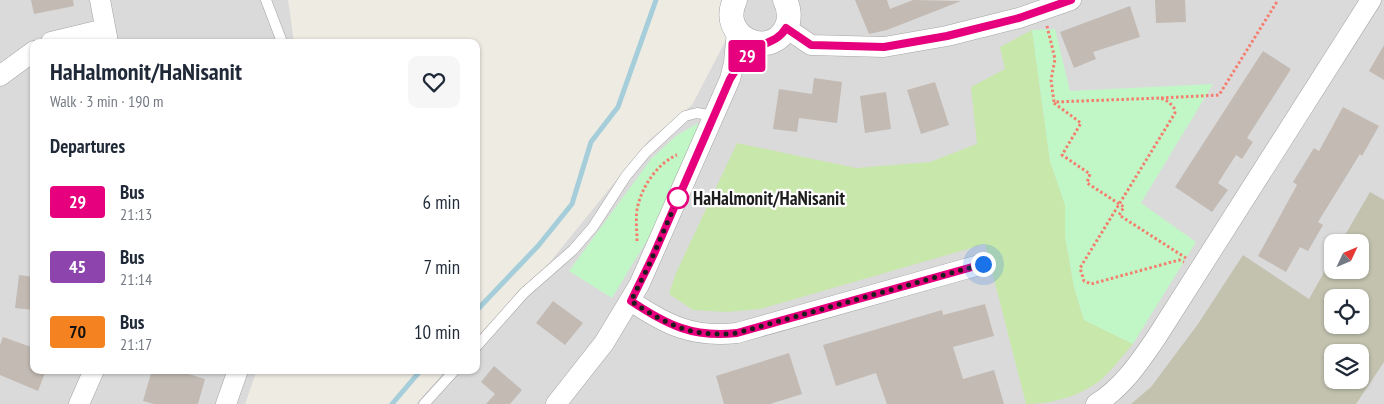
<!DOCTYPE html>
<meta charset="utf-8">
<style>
body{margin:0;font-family:"PT Sans Narrow",sans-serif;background:#f6f6f7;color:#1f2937;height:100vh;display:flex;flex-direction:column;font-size:19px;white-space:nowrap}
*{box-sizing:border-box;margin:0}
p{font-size:16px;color:#747a83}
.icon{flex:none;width:28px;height:28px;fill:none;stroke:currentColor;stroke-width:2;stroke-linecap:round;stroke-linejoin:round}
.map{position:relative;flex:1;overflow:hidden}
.drawer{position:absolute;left:30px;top:39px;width:450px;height:335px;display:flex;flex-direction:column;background:#fff;border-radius:10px;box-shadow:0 1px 4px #0004}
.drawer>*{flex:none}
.badge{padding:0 10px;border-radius:4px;font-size:18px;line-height:32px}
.needle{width:32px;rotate:46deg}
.buttons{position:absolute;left:1324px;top:234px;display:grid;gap:10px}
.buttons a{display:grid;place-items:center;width:45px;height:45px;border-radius:10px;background:#fff;box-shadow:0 1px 4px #0004;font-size:25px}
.you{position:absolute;width:25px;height:25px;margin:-12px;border:4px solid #fff;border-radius:50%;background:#1a73e8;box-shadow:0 0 0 8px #1a73e833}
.map>.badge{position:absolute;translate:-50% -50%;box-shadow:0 0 0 2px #fff}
h2{padding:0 20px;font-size:19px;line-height:45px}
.round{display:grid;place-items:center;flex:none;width:52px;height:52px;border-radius:10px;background:#f6f6f7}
.summary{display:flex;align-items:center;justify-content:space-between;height:85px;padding:0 20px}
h1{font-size:24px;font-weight:700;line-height:38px}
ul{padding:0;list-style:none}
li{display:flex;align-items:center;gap:15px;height:65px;padding:0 20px}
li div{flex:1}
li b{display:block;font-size:19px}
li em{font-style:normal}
li .badge{min-width:55px;font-weight:700;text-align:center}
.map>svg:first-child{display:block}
.residential{fill:#dbdada;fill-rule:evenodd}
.construction{fill:#c2c2af;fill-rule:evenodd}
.grass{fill:#c8e7ab}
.park{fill:#c1f7c6}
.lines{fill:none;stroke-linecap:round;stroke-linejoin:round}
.stream{stroke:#a5ceda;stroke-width:5}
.building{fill:#c2bab3}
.service-casing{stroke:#a4a4a4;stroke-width:11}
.minor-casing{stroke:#a4a4a4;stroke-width:21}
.tertiary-casing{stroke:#a4a4a4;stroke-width:25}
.path{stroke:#f47d6e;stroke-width:3;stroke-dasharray:2.5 2.5;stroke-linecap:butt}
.service{stroke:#fff;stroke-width:10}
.minor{stroke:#fff;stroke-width:20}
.tertiary{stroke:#fff;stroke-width:24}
.line-casing{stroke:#fff;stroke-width:11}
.line{stroke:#e6007e;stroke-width:8}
.walk{stroke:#1d1d1d;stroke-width:5;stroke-dasharray:0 9}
.stop-dot{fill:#fff;stroke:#e6007e;stroke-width:2.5}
.labels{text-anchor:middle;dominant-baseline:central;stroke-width:4.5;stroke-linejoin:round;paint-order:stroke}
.stop-label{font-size:19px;font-weight:bold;fill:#1d1d1d;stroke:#fff;text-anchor:start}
</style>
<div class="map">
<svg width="1384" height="404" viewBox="0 0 1384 404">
<rect width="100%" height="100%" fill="#eeebe3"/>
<g class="residential">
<path d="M0,0H288L294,42H34V370H257L245,404H0Z"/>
<path d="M747,0H1384V404H416L446,370H476V338L550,262L649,140L692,105ZM1332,242H1360V270H1332ZM1332,298H1360V325H1332ZM1332,352H1360V380H1332Z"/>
</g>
<path class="construction" d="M1370,192L1384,200V362L1356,404H1131L1151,387L1198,324L1243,255L1309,299L1332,258V270H1360V242H1341ZM1332,298H1360V325H1332ZM1332,352H1360V380H1332Z"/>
<path class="grass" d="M1032,30L1050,161L1065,205V236L1074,287L1084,320L1133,344C1123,355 1113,369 1102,379C1081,396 1052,404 1026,404L985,244L760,309L727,312L693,310L669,294L676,273L737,143L856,168L930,162L977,144L971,87L1005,69L1000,47Z"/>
<g class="park">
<path d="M1055,29L1070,91L1213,84L1141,203L1196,242L1133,344L1084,320L1074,287L1065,236V205L1050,161L1032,30Z"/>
<path d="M698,123L695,139L660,219L612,298L569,271L651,159L676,136Z"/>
</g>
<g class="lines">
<g class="stream">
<path d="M476,311L538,246L572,204L591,142L618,107L656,0"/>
<path d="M392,404L421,370"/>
</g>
</g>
<g class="building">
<path d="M31,0H73L74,6L34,14Z"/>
<path d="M855,0H887L890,9L913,0L961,1L887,30L869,34Z"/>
<path d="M1155,0H1185L1186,22L1156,23Z"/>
<path d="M1130,6L1140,37L1093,52L1096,59L1074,68L1060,32Z"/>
<path d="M1384,45V80L1369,71Z"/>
<path d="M1263,51L1291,69L1247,138L1253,142L1242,159L1236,155L1218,183L1228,190L1212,212L1175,187Z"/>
<path d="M814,78L842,82L837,123L799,118L797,132L773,129L779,89L812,94Z"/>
<path d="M935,82L949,125L921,134L907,90Z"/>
<path d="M886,92L891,129L865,133L860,96Z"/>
<path d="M1343,107L1379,126L1362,156L1360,154L1318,222L1323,225L1308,251L1300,247L1286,272L1258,256L1297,185L1293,182L1314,148L1319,151Z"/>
<path d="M19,275L34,277V310L15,308Z"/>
<path d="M553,301L583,323L565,345L536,323Z"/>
<path d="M985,304L994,336L953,347L963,379L994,370L1004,404H887L876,373L836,386L823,345L942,310L943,315Z"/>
<path d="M3,337L34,348V370H46L38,391L0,375V345Z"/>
<path d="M789,353L802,394L770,404H724L716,376Z"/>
<path d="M494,366L522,390L510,404H486L495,394L481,382Z"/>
<path d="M152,370H175L205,379L198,404H154L143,401Z"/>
</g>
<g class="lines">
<defs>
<g id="service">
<path d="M266,0L282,42"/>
<path d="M476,347L524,293L573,250L593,227L626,176L646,152L685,116L697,113L714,116"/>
<path d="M424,404L455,370"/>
</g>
<g id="minor">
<path d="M100,0L108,42"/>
<path d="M786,28L811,45L884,47L947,36L1019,18L1071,0"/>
<path d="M51,42L105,29"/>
<path d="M0,76L34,51"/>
<path d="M631,301C666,325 693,338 737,333L983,264"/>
<path d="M79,404L94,370"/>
<path d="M226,404L238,370"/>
<path d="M556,404L604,343L639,285L730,79L734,63L737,31"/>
<path d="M1096,404C1122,388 1139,363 1156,338L1371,0"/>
</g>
<path id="tertiary" d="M735,0C717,37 771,62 787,26C790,18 789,8 785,0"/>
</defs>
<use href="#service" class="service-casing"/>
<use href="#minor" class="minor-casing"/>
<use href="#tertiary" class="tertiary-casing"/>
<g class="path">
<path d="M1047,26L1055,59L1051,80L1054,102L1161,98L1169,102L1174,108L1175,113L1080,268L1084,281L1091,284L1179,260L1184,262"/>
<path d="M1161,98L1219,95L1278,0"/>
<path d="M1054,103L1081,123L1062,155L1090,174L1087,183L1124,207L1119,215L1186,258"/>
<path d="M637,241C637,229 635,216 638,205C643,185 658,163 677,155"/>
</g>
<use href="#service" class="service"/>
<use href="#minor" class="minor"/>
<use href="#tertiary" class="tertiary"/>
</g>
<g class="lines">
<defs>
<path id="line" d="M983,264L737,333C693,338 667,325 631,301L654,254L730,79C736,69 743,58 753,50C764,42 778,42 786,28L811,45L884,47L947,36L1019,18L1071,0"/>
</defs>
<use href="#line" class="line-casing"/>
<use href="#line" class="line"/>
<path class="walk" d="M678,198L649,265L631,301C667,325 693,338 737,333L983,264"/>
</g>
<circle class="stop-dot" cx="678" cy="198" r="10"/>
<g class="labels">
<g class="stop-label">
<text x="693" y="198">HaHalmonit/HaNisanit</text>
</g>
</g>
</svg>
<div class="buttons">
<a><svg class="needle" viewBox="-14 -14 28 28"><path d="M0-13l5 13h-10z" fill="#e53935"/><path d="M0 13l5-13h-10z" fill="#747a83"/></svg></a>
<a><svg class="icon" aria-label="locate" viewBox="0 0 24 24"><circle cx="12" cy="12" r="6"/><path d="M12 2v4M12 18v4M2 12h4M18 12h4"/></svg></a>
<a><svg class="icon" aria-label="layers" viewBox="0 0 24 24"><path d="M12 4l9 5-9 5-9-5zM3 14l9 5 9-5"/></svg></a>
</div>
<div class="you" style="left:983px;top:264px"></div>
<b class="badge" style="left:747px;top:56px;background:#e6007e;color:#fff">29</b>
<section class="drawer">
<div class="summary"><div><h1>HaHalmonit/HaNisanit</h1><p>Walk · 3 min · 190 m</p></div><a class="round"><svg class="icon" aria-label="heart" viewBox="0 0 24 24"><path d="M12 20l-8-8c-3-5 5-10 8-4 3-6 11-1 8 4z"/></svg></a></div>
<h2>Departures</h2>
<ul>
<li><span class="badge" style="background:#e6007e;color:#fff">29</span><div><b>Bus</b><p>21:13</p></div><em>6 min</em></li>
<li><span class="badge" style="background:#8e44ad;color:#fff">45</span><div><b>Bus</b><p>21:14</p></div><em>7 min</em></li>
<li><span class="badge" style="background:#f58220;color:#111">70</span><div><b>Bus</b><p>21:17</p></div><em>10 min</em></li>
</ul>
</section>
</div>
